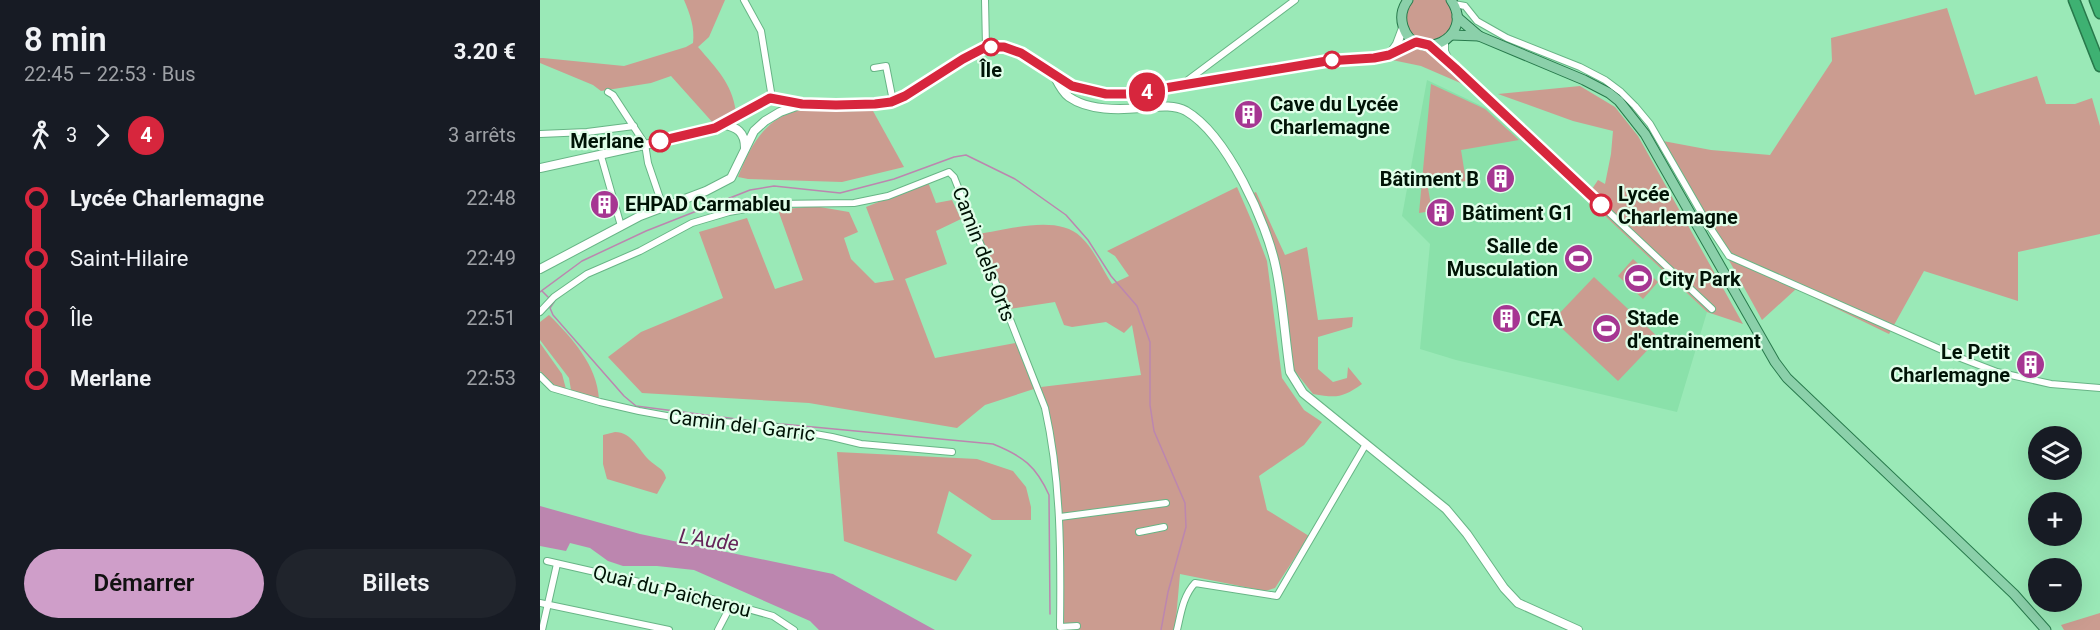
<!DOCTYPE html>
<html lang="fr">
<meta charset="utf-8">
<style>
body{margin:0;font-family:Roboto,sans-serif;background:#20242c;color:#f1f3f6;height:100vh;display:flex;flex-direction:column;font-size:22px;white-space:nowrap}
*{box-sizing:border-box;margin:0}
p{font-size:20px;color:#9ea1a6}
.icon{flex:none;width:33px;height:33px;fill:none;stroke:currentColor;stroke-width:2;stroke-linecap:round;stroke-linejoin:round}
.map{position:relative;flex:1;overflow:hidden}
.details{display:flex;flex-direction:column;background:#171b24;width:540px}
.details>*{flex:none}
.badge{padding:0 12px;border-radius:20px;font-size:21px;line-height:39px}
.fabs{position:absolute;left:1488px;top:426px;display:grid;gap:12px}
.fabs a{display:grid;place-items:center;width:54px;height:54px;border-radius:50%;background:#171b24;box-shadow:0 6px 24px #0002;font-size:30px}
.map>.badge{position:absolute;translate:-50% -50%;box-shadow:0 0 0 3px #fff}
.legs{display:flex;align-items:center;gap:9px;height:66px;padding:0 24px;font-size:20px}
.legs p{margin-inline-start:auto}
.overview{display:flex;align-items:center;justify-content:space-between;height:102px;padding:0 24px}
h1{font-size:33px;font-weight:600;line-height:45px}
.button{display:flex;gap:12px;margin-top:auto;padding:12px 24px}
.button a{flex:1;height:69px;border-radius:36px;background:#cf9ec9;color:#111;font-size:24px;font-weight:600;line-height:69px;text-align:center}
.button a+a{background:#20242c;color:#f1f3f6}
ul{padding:0 24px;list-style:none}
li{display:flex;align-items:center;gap:21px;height:60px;font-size:22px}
li i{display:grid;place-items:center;width:9px;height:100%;margin:0 8px;background:currentColor}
li i::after{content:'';width:15px;height:15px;margin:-8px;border:4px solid;border-radius:50%;background:#171b24}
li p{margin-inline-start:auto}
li:first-child i{background:linear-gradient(#0000 50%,currentColor 0)}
li:last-child i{background:linear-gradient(currentColor 50%,#0000 0)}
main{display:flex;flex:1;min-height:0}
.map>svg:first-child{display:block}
.built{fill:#8ae1aa}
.green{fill:#cb9c90}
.water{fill:#bc86af}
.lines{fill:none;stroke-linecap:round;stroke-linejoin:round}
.stream{stroke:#bc86af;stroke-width:1.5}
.minor-casing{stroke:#68b586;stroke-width:8}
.tertiary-casing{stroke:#68b586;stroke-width:10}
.secondary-casing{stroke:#68b586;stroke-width:10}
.primary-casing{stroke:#287a4c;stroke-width:11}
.motorway-casing{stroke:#287a4c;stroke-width:13}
.minor{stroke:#fff;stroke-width:6}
.tertiary{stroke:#fff;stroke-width:8}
.secondary{stroke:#fff;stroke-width:8}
.primary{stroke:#8bd0aa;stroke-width:9}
.motorway{stroke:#3eb172;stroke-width:10}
.line-1-casing{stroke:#fff;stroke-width:14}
.line-1{stroke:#d7263d;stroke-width:9}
.stop-1-dot{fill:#fff;stroke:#d7263d;stroke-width:3}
.labels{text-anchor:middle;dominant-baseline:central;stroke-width:4.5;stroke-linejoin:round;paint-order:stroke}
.stop-label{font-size:20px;font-weight:bold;fill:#001306;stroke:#e0fee9}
.poi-label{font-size:20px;font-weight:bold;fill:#001306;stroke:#e0fee9;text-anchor:start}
.street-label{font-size:20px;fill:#001306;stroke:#e0fee9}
.water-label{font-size:21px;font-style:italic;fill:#652459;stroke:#e0fee9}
</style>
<main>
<section class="details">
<div class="overview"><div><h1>8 min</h1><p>22:45 – 22:53 · Bus</p></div><b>3.20 €</b></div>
<div class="legs"><svg class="icon" aria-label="walk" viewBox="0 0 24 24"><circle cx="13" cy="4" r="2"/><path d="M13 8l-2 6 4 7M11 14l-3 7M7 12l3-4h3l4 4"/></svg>3<svg class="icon" aria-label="forward" viewBox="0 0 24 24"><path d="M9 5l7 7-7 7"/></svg><b class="badge" style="background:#d7263d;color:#fff">4</b><p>3 arrêts</p></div>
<ul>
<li><i style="color:#d7263d"></i><b>Lycée Charlemagne</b><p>22:48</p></li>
<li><i style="color:#d7263d"></i><span>Saint-Hilaire</span><p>22:49</p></li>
<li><i style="color:#d7263d"></i><span>Île</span><p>22:51</p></li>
<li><i style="color:#d7263d"></i><b>Merlane</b><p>22:53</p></li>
</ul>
<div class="button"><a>Démarrer</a><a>Billets</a></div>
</section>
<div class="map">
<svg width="1560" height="630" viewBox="0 0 1560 630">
<rect width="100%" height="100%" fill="#9ae9b7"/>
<path class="built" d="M887,80L946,108L1046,198L1167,312L1137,412L916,360L880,349L890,244L862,216Z"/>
<g class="green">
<path d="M144,0H185L169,37L158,47C176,68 192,83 196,112L174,124L131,76L111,83L61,91L53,85L0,63V58H3L84,66L146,47L153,43C155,28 150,14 144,0Z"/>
<path d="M872,0H907C938,53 841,52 872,0Z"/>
<path d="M1407,8L1435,95L1497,76L1506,104H1535L1552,98L1560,126V234L1478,252V301L1384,271L1349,334L1256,289L1222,320L1123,141L1171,150L1230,155L1292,61L1291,38Z"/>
<path d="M879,47L894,54L926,83L925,85L881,66L852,60C857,52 870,48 879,47Z"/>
<path d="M891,84L945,109L979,140L921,150L926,181L888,188L892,211L879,213Z"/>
<path d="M1040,86L1075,107L1098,136L1203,324L1167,312L1046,198L1058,180L1065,184L1071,154L1073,131L1033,121L958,94Z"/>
<path d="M261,110L333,111L364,167L302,182L208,179L198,177C210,146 226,116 261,110Z"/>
<path d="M388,182L396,203L412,200L421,219L396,231L407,264L365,279L395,358L481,342L501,387L601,375L592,325L584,333L566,322L532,327L524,325L515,302L469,309L438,234C467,230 518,214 541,237C554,249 562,269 572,284L589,276L575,256L567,251L697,187L713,224L727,261L742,378L764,410L782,422L764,445L719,476L727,510L769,536L735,588L725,591L640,574L635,630H521L523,518L500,387L445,405L417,428L269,403L102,393L68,357L101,332L183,298L159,232L207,218L235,289L263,280L238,210L274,206L309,212L318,232L304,238L311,259L335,283L354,280L326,207Z"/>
<path d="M716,192L745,255L767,247L778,320L813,317L812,327L778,337V369L793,382L807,378L808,367L822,384C802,398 797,398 773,394L754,370L743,318L736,267L709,195Z"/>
<path d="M1093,259L1118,282L1103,299L1078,276Z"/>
<path d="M1054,277L1119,338L1078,381L1013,320Z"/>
<path d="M9,315C32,338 57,365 59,399L31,390L29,378L0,340V322Z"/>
<path d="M0,343L22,374L26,389L14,385L0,371Z"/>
<path d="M75,432C92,432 99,450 109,460C116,467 124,468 126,478L117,494L67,479L63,464V435Z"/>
<path d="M297,452L437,459L473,471L486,487L491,507V520H452L409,491L397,533L432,555L416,581L304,541Z"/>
<path d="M1560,613V630H1524L1521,625Z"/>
</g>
<path class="water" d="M0,506L100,534L293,574L395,630H279L270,621L154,570L117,566H83L68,561L50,548L30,543L26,551L0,546Z"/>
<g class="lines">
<g class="stream">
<path d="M2,291L9,298"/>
<path d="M0,292L42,261L106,231L210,190L234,186L300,193L354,179L414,157L426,155L475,179L526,215L548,240L571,276L597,306L610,342V405L614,431L645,503L646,527L628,592L621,630"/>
<path d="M13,301L14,302L10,308L13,315L84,396L96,406L220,422"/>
<path d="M231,423L453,444C483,456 496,466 509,495L510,614"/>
</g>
<defs>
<g id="minor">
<path d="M204,0L221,31L231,92L230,98"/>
<path d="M445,0L446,47"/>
<path d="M914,4L925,6L937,21L967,38L1040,67L1065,80L1081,92L1095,106L1110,124L1169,226L1189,256L1418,357L1457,372L1511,384L1560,388"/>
<path d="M905,41V51L909,60"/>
<path d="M889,45L915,68L1172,309"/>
<path d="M334,68L346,66L353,101"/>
<path d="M645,85L648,80L755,0"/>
<path d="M68,92L73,95L105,144L108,163L123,207"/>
<path d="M0,134L47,132L94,126"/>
<path d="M61,156L81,226"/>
<path d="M0,312L14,297L47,274L100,251L152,223L189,212L233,204L314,203L348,196L409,172L414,177L505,408C521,480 521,553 520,627L537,626"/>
<path d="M0,376L12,388L60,402L99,411L143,419L225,425L292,437L321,444L412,452"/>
<path d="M520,517L626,503"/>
<path d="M599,532L624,527"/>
<path d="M7,561L165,597L233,616L254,630"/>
<path d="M0,603L129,630"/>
<path d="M2,630L17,564"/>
<path d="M178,630L191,605"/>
<path d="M637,630C641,613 643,596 655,583L737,596L826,444"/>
</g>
<path id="tertiary" d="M514,75C518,83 522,92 529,97C549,111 579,110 601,108C616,107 633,104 646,111C687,135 727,223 736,268C743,302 745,338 750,372L763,393L906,509L927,534L964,588L978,603L1038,630"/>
<g id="secondary">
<path d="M850,54L857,44L863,28"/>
<path d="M230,98C265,104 334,114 366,96C386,84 428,49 449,47C482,44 503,71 530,85C547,94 570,95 589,94L787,61L834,59L849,55L876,42"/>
<path d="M182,124C197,127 205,132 205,148"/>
<path d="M0,168L168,131L230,98"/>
<path d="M0,269L100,216L166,191L191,178L214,131L225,121L240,112L262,104"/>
</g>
<g id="primary">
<path d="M868,0C862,8 860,16 863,26C875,66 937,38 911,0"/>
<path d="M917,17L939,36"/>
<path d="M911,35L939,36L1044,80L1069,93L1079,101L1105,134L1235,362L1247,378L1474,594L1506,630"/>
</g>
<g id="motorway">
<path d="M1534,0L1560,66"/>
<path d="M1555,0L1560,13"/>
</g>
</defs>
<use href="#minor" class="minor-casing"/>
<use href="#tertiary" class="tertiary-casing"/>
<use href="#secondary" class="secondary-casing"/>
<use href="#primary" class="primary-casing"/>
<use href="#motorway" class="motorway-casing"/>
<use href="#minor" class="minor"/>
<use href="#tertiary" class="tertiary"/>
<use href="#secondary" class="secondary"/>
<use href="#primary" class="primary"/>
<use href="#motorway" class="motorway"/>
</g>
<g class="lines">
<defs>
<path id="line-1" d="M120,141L175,128L230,98L262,104L296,105L335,104L351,102L365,96L423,59L446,47H464L481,53L532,86L566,94H589L787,61L834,58L849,55L876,42L889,45L915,68L1061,205"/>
</defs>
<use href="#line-1" class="line-1-casing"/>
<use href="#line-1" class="line-1"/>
</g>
<defs>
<symbol id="building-disc" viewBox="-11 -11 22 22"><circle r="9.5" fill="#a63692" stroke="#e0fee9"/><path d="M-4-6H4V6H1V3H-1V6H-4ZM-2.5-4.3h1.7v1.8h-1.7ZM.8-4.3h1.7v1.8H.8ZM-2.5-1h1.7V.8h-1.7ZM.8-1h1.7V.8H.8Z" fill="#fff"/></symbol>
<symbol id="stadium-disc" viewBox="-11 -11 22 22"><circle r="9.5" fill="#a63692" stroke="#e0fee9"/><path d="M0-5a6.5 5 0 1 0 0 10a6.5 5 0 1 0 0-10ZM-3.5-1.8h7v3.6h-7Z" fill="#fff"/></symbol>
</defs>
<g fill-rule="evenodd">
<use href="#building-disc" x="692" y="98" width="33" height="33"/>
<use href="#building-disc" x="944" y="162" width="33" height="33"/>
<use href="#building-disc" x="48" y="188" width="33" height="33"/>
<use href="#building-disc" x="884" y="196" width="33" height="33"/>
<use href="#stadium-disc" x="1022" y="242" width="33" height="33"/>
<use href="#stadium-disc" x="1082" y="262" width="33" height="33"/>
<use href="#building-disc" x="950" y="302" width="33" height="33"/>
<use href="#stadium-disc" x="1050" y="312" width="33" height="33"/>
<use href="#building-disc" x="1474" y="348" width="33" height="33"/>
</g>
<g class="stop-1-dot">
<circle cx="451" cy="47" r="8"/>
<circle cx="792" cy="60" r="8"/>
<circle cx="120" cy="141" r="10"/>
<circle cx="1061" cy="205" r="10"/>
</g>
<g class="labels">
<g class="stop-label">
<text x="451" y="70">Île</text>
<text x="104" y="141" text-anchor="end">Merlane</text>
<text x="1078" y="194" text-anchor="start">Lycée<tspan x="1078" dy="23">Charlemagne</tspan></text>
</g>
<g class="poi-label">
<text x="730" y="104">Cave du Lycée<tspan x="730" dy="23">Charlemagne</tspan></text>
<text x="939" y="179" text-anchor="end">Bâtiment B</text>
<text x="85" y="204">EHPAD Carmableu</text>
<text x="922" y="213">Bâtiment G1</text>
<text x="1018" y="246" text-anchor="end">Salle de<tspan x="1018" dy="23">Musculation</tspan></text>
<text x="1119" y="279">City Park</text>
<text x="1087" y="318">Stade<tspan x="1087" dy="23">d'entrainement</tspan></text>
<text x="987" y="319">CFA</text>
<text x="1470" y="352" text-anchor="end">Le Petit<tspan x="1470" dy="23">Charlemagne</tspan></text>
</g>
<g class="street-label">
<text transform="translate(444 254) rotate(69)">Camin dels Orts</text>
<text transform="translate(202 425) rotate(7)">Camin del Garric</text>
<text transform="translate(132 591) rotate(14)">Quai du Paicherou</text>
</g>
<g class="water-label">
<text transform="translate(169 540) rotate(8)">L'Aude</text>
</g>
</g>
</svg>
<div class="fabs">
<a><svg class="icon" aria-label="layers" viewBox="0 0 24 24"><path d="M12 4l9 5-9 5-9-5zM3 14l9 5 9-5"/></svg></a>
<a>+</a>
<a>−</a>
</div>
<b class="badge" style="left:607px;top:92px;background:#d7263d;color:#fff">4</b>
</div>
</main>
